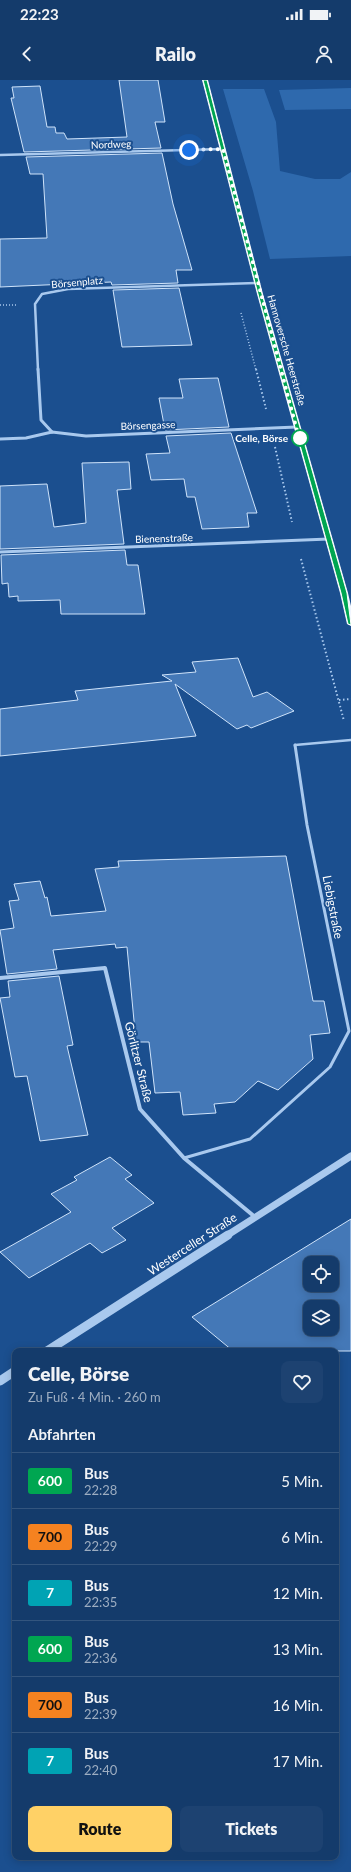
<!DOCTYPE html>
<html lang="de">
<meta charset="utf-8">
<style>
body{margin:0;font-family:Lato,sans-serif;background:#1d4271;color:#f1f3f6;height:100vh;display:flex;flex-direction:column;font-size:15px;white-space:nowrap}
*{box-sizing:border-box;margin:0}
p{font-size:13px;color:#9dadc1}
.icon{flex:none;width:22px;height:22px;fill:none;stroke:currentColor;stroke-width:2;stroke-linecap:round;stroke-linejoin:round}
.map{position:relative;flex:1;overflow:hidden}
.side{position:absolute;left:12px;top:1268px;width:327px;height:512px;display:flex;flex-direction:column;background:#143b6b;border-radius:8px;box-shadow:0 2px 10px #0003,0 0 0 1px #33557e}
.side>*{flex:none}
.badge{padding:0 8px;border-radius:3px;font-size:14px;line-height:26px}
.controls{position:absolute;left:303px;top:1176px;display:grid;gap:8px}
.controls a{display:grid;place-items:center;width:36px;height:36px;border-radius:8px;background:#143b6b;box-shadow:0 2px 10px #0003,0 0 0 1px #33557e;font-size:20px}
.you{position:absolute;width:20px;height:20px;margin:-10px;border:3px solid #fff;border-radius:50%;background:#1a73e8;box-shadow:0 0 0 6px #1a73e833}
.map>.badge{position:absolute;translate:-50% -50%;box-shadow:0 0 0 2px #fff}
h2{padding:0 16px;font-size:15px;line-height:36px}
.round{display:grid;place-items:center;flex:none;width:42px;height:42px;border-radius:8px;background:#1d4271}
.head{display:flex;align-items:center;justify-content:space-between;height:68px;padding:0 16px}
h1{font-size:19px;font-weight:800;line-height:30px}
.button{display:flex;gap:8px;margin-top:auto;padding:8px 16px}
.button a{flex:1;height:46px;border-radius:8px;background:#ffd166;color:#111;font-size:16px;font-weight:800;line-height:46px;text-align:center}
.button a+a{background:#1d4271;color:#f1f3f6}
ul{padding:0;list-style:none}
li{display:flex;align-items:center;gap:12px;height:56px;padding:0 16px;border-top:1px solid #33557e}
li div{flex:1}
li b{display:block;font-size:15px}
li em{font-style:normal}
li .badge{min-width:44px;font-weight:700;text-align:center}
.status{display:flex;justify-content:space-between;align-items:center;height:28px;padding:0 20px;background:#143b6b;direction:ltr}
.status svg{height:11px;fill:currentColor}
header{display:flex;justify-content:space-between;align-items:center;height:52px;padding:0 16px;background:#143b6b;font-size:18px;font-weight:800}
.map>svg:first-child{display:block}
.green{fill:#2e69ad}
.building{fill:#4478b7;stroke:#cfe3fa;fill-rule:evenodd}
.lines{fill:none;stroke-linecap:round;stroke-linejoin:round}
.path-far1{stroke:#a9c9ee;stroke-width:1.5;stroke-dasharray:1 2;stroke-linecap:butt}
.path{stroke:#a9c9ee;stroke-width:2;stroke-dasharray:1.5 2.5;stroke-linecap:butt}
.service-far1{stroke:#a9c9ee;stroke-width:2.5}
.service{stroke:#a9c9ee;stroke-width:3}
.minor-far2{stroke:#a9c9ee;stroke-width:2.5}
.minor-far1{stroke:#a9c9ee;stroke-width:3}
.minor{stroke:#a9c9ee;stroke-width:4}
.tertiary-far1{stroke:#a9c9ee;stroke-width:7}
.tertiary{stroke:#a9c9ee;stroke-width:9}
.primary{fill:#f0f6ff;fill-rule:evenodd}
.line{fill:#00a651;stroke:#fff}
.walk{stroke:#fff;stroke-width:4;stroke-dasharray:0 7.2}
.stop-dot{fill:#fff;stroke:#00a651;stroke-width:2}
.labels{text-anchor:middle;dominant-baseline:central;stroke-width:4;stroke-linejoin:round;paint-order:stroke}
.far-street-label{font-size:10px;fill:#fff;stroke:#1b4f8f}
.far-stop-label{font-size:10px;font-weight:bold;fill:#fff;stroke:#1b4f8f;text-anchor:end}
.street-label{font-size:12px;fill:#fff;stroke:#1b4f8f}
</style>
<div class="status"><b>22:23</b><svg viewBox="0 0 49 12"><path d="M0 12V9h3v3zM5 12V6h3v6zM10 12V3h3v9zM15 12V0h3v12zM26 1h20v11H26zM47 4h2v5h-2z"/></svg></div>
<header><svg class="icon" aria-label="back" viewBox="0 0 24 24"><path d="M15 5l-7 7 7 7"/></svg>Railo<svg class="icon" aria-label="person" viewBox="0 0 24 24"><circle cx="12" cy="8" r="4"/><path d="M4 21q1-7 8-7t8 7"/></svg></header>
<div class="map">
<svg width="351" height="1792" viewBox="0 0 351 1792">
<rect width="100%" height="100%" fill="#1b4f8f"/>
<g class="green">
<path d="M351,8V29L285,30L279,10Z"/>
<path d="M223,9H264L276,42L280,91L315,99H340L351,92V176L270,179L253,111Z"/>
</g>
<g class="building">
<path d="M119,0H158L165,42H155L161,68L24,72L11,18H14L12,7L40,6L47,47H55L56,53H64L67,59L127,57Z"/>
<path d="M162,73L173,124L192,190H176L178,203L112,205L111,202L0,207V159L47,158L43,94H30L26,77Z"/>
<path d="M179,208L192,265L122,267L113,210Z"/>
<path d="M218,298L229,347L165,350L159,318H183L179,299Z"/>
<path d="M231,353L257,433H247L249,447L202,449L195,417H187L184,399L151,400L146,374L170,373L166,356Z"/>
<path d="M129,382L131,409L117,410L124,464L0,469V406L47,404L54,447L86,443L82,383Z"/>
<path d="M125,470L127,485H138L145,534H61L60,520L18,521V516L9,517L8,503L2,504L1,475Z"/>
<path d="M238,578L253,617L267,612L294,631L251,648L247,645L237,649L175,604L196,656L0,676V629L78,620L75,611L172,601L162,595L196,592L192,582Z"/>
<path d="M286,776L313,921H324L330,953L310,955L313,979L278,1010L258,1001L235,1022L214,1024L216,1033L183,1035L180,1012L155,1013L149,962H136L127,867L116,868L115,864L53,870L57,889L7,894L0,850L14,848L9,821L19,820L14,804L40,801L45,818L47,817L51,836L106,831L95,789L119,787L118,781Z"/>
<path d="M59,896L73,965L67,966L88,1055L40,1061L27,996L15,997L0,918L10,917L8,901Z"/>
<path d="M110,1077L132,1095L125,1099L154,1123L112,1148L126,1160L102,1173L90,1163L29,1198L0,1172L71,1132L51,1114L77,1100L74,1097Z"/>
<path d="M351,1139V1271H233L192,1237ZM310,1183H332V1205H310ZM310,1227H332V1249H310Z"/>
</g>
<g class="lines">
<g class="path-far1">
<path d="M0,225H16"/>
<path d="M241,233L256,290"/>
</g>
<g class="path">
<path d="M256,289L266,329"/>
<path d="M275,367L292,442"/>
<path d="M301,479L344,641"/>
<path d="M339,620L351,619"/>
</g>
<path class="service-far1" d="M295,666V665L351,660"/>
<path class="service" d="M184,1078L250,1059L330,987L349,951L307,745L295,665"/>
<g class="minor-far2">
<path d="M0,75L223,69"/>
<path d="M38,290L35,224L42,214L68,209L257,203"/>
</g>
<g class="minor-far1">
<path d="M38,289L41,340L52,352"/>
<path d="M0,359L26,358L52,352L86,356L297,347"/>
<path d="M0,472L329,459"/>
</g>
<path class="minor" d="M0,898L105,888L140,1029L184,1078L255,1137"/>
<path class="tertiary-far1" d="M226,1156L351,1076"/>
<g class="tertiary">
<path d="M47,1271L228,1155"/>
<path d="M0,1301L15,1291"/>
</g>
<path class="primary" d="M202,0H208L263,214L348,513L351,526V546L347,544L340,513L257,214Z"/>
</g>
<path class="line" d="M203,0H207L262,214L347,513L351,545L348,544L341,513L258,214Z"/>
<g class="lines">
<path class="walk" d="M189,70L223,69L300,362V358"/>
</g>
<circle class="stop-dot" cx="300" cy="358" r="8"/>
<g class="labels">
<g class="far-street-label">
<text transform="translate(111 64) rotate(-2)">Nordweg</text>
<text transform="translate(77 202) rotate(-5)">Börsenplatz</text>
<text transform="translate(287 270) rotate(74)">Hannoversche Heerstraße</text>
<text transform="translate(148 345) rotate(-2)">Börsengasse</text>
<text transform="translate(164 458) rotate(-2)">Bienenstraße</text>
</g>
<g class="far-stop-label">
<text x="288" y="358">Celle, Börse</text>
</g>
<g class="street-label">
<text transform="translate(333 827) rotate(79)">Liebigstraße</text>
<text transform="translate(139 982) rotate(76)">Görlitzer Straße</text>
<text transform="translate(192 1164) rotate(-33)">Westerceller Straße</text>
</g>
</g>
</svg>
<div class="controls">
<a><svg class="icon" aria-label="locate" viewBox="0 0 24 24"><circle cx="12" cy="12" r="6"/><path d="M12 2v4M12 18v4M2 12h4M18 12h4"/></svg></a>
<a><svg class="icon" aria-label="layers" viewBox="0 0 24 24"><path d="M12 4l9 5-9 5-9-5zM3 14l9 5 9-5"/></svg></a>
</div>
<div class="you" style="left:189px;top:70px"></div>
<section class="side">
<div class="head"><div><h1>Celle, Börse</h1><p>Zu Fuß · 4 Min. · 260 m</p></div><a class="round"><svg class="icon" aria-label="heart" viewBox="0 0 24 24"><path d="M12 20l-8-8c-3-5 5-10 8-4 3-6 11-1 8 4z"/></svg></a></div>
<h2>Abfahrten</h2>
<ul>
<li><span class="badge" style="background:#00a651;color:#fff">600</span><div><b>Bus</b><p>22:28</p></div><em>5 Min.</em></li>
<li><span class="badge" style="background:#f58220;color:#111">700</span><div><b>Bus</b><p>22:29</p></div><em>6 Min.</em></li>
<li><span class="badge" style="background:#00a3b4;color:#fff">7</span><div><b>Bus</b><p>22:35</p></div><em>12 Min.</em></li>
<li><span class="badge" style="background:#00a651;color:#fff">600</span><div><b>Bus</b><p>22:36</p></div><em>13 Min.</em></li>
<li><span class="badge" style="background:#f58220;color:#111">700</span><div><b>Bus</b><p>22:39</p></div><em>16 Min.</em></li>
<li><span class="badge" style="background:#00a3b4;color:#fff">7</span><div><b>Bus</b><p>22:40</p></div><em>17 Min.</em></li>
</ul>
<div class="button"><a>Route</a><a>Tickets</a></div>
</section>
</div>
